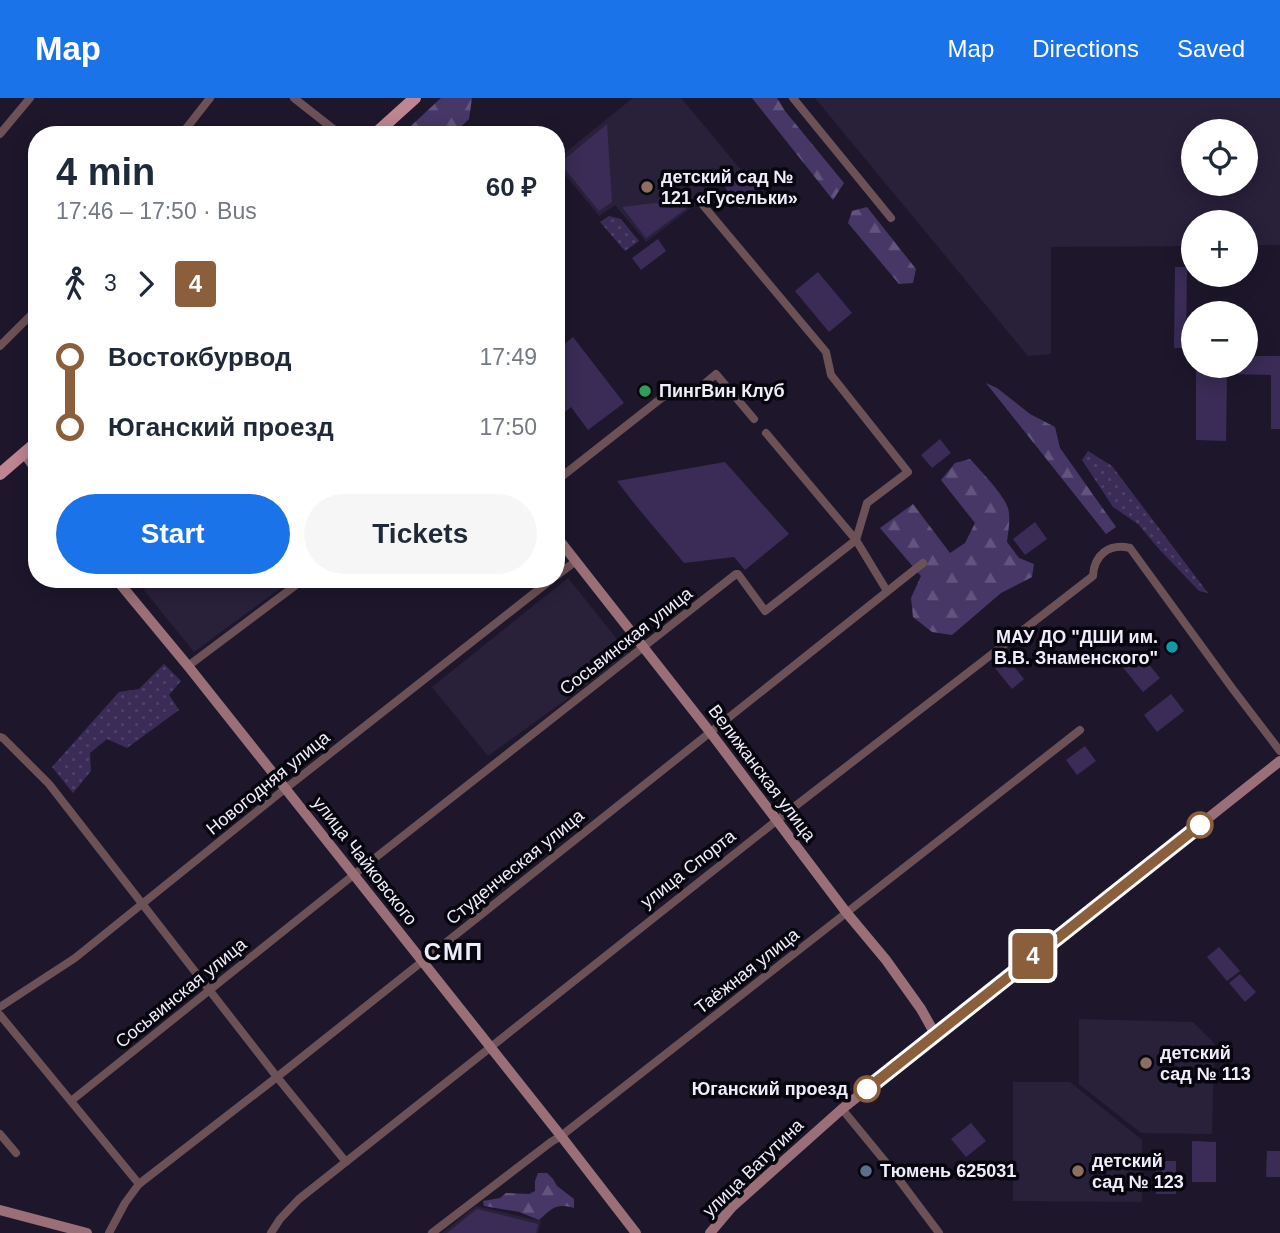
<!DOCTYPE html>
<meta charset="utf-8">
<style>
body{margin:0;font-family:Helvetica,sans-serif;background:#f6f6f7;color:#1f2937;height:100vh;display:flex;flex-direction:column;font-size:26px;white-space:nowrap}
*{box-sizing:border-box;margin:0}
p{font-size:23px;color:#747a83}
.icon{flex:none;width:38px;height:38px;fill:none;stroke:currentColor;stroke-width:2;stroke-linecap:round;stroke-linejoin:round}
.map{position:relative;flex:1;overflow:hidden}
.side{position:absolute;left:28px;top:28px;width:537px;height:462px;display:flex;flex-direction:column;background:#fff;border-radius:28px;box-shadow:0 4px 18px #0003}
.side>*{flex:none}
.badge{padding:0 14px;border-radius:5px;font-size:24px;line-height:46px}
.tools{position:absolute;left:1181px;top:21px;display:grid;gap:14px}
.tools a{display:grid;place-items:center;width:77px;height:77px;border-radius:50%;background:#fff;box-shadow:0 4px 18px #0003;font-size:35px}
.map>.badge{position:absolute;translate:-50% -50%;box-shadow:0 0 0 4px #fff}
.legs{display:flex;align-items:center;gap:10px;height:77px;padding:0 28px;font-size:23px}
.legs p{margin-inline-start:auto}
.head{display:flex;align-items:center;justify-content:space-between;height:119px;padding:0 28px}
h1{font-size:38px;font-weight:700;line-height:52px}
.button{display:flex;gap:14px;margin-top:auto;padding:14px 28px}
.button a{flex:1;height:80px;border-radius:42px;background:#1a73e8;color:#fff;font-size:28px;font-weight:700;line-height:80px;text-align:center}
.button a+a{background:#f6f6f7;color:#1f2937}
ul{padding:0 28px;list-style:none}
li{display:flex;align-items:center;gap:24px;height:70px;font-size:26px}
li i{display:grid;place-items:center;width:10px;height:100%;margin:0 9px;background:currentColor}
li i::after{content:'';width:18px;height:18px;margin:-9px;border:5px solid;border-radius:50%;background:#fff}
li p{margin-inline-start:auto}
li:first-child i{background:linear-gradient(#0000 50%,currentColor 0)}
li:last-child i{background:linear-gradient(currentColor 50%,#0000 0)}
header{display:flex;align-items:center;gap:42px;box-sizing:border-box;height:98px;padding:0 35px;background:#1a73e8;color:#fff}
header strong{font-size:33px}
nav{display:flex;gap:38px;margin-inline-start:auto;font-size:24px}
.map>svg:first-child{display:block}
.built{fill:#29203a;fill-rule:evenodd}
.grass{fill:url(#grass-dots)}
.forest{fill:url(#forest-firs)}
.park{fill:#3a2c56}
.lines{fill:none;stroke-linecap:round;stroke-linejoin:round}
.street{stroke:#6c5156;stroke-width:8}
.secondary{stroke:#9a6f77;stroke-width:10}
.primary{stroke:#be8691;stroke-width:12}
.line-1-casing{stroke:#fff;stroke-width:16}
.line-1{stroke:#8b5e3c;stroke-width:10}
.education-dot{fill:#8d6e63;stroke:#07050d;stroke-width:2.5}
.leisure-dot{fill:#2e9e5b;stroke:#07050d;stroke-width:2.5}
.culture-dot{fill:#0f9aa8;stroke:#07050d;stroke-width:2.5}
.stop-1-dot{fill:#fff;stroke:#8b5e3c;stroke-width:3.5}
.service-dot{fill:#5c6f8a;stroke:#07050d;stroke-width:2.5}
.labels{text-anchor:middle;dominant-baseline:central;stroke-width:7;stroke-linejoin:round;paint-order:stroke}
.poi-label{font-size:18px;font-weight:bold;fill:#f0edfb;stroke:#07050d;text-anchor:start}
.street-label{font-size:18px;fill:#f0edfb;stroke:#07050d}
.stop-label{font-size:18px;font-weight:bold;fill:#f0edfb;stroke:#07050d;text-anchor:end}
.district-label{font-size:24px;font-weight:bold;letter-spacing:2px;fill:#f0edfb;stroke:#07050d}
</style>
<header>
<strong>Map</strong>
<nav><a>Map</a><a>Directions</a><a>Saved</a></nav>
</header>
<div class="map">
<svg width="1280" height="1135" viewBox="0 0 1280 1135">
<defs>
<pattern id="grass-dots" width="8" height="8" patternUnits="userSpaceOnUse" patternTransform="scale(1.75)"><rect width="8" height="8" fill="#3a2c56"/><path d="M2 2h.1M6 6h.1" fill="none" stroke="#4d4167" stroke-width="1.8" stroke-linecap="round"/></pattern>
<pattern id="forest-firs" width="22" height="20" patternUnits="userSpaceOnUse" patternTransform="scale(1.75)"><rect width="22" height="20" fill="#473767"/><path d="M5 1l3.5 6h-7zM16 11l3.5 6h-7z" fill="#62547e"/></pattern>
</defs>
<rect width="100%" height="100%" fill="#1e172c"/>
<g class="built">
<path d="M633,0H681L741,72L646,144L615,107L599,118L557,67L556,62Z"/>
<path d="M815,0H1280V147H1246V124H1194L1193,148L1051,149V256L1028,258ZM1194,33H1246V86H1194Z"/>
<path d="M568,480L629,556L488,658L432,589Z"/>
<path d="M135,481H293L194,554Z"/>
<path d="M1079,921L1193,924L1214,945L1212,1036L1141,1035L1079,986Z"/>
<path d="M1013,984H1070L1142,1042V1104L1013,1103Z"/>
<path d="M476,1108L541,1123L538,1135H442Z"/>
</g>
<g class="grass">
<path d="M609,118L621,121L639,143L625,153L600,124Z"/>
<path d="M1088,353L1112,368L1208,495L1199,493L1158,450L1138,426L1113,409L1082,362Z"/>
<path d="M164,566L181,583L169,597L179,612L127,650L107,641L90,655L91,673L73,695L52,669L119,594L139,591Z"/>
</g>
<g class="forest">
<path d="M441,0H472L469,21L452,37H401Z"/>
<path d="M752,0H777L785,13L844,85L833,102Z"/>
<path d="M867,109L916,171L913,185L899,186L848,125L852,113Z"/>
<path d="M986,285L997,290L1030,316L1055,329L1060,350L1116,429L1106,436Z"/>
<path d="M970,361C980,372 1004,397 1008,410C1011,421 1008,434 1007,444L1019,460L1034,466L1032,479L1001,495L952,537L932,534L913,519L911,500L921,478L880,430L913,406L950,455L965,445L975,425L941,382L955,365Z"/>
<path d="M538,1075H547L553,1081L557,1088L574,1101V1110C555,1105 553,1110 539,1122L519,1114L484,1108L483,1103L500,1100L506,1095L529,1096L535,1093V1083Z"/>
</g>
<g class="park">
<path d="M607,26L612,104L599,113L560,65Z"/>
<path d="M749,73L764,95L739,111L725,89Z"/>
<path d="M702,99L646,140L622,109Z"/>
<path d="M658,141L666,153L641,172L632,160Z"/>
<path d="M1175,169H1187L1186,250H1174Z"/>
<path d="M818,174L852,215L829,234L795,193Z"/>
<path d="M573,239L624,305L588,332L571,309L557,321V252Z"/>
<path d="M1246,258H1280V331H1271V277L1227,276L1226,343L1196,342V268H1246Z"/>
<path d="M940,341L951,355L932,370L921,357Z"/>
<path d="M725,364L789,436L745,472L734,459L684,465L633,404L617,383Z"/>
<path d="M1035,424L1047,441L1025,457L1013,441Z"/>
<path d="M1138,553L1160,580L1143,594L1121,567Z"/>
<path d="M1003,555L1024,581L1012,591L991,565Z"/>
<path d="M1171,596L1184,613L1157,634L1144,617Z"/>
<path d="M1085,648L1096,663L1077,677L1066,662Z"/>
<path d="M1219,849L1240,873L1227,883L1207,859Z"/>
<path d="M1240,876L1256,894L1245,904L1229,885Z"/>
<path d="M971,1025L986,1043L966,1059L951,1041Z"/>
<path d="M1192,1043L1216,1044V1084H1192Z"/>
<path d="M1267,1053H1280V1079H1266Z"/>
<rect x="1156" y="1063" width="20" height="33"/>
<path d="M477,1111L538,1126L536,1135H447Z"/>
</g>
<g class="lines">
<g class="street">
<path d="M294,0L341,37"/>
<path d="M793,0L891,120"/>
<path d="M0,36L30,0"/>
<path d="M181,37L210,0"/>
<path d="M0,248L37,211"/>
<path d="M766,335L856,442L887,493"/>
<path d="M556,383L673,291L691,297L716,276L754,321"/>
<path d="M556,478L576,463"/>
<path d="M188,568L304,481"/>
<path d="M0,639L3,640L49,686L277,979L346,1064"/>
<path d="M0,909L75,860L276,698L552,481"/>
<path d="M0,917L139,1086"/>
<path d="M71,1003L361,771L736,476H738L765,513L856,442L867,405L908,374L831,277L826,254L702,106"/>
<path d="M842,1011L888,1067L939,1135"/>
<path d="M0,1036L16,1055"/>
<path d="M109,1135L125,1105L139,1086L277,979L923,465"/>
<path d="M271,1135L280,1121L299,1101L776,723L1093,478C1094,457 1109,445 1130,450L1232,590L1280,653"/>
<path d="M432,1135L551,1044L561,1038L1080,632"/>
</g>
<g class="secondary">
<path d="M24,355L37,373"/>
<path d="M556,438L710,634L846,814L886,862L921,911L935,936"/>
<path d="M116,481L188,568L354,777L561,1038L636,1135"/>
<path d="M0,1112L87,1135"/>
<path d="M710,1135L732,1109L842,1011L1280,663"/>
</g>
<g class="primary">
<path d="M374,37L415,0"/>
<path d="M0,376L37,344"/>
</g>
</g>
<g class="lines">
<defs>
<path id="line-1" d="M867,991L1200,727"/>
</defs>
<use href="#line-1" class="line-1-casing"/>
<use href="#line-1" class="line-1"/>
</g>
<g class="education-dot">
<circle cx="647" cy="89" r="7"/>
<circle cx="1146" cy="965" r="7"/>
<circle cx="1078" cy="1073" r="7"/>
</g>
<circle class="leisure-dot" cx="645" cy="293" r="7"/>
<circle class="culture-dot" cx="1172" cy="549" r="7"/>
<g class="stop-1-dot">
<circle cx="1200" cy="727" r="12"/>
<circle cx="867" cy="991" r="12"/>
</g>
<circle class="service-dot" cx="866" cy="1073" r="7"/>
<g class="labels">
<g class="poi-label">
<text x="661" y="79">детский сад №<tspan x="661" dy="21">121 «Гусельки»</tspan></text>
<text x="659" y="293">ПингВин Клуб</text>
<text x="1158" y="539" text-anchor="end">МАУ ДО "ДШИ им.<tspan x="1158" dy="21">В.В. Знаменского"</tspan></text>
<text x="1160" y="955">детский<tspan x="1160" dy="21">сад № 113</tspan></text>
<text x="1092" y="1063">детский<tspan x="1092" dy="21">сад № 123</tspan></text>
<text x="880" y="1073">Тюмень 625031</text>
</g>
<g class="street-label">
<text transform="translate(626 543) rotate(-38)">Сосьвинская улица</text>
<text transform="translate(762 675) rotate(53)">Велижанская улица</text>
<text transform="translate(268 685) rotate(-39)">Новогодняя улица</text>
<text transform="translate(365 763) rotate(52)">улица Чайковского</text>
<text transform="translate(515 769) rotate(-39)">Студенческая улица</text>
<text transform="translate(688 771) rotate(-38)">улица Спорта</text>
<text transform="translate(747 873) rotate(-38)">Таёжная улица</text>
<text transform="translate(181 895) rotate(-39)">Сосьвинская улица</text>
<text transform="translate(753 1070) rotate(-44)">улица Ватутина</text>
</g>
<g class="stop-label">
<text x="848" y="991">Юганский проезд</text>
</g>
<g class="district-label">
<text x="454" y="853">СМП</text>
</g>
</g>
</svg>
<div class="tools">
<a><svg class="icon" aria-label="locate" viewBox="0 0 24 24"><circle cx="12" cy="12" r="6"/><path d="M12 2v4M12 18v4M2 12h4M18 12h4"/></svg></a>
<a>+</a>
<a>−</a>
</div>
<b class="badge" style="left:1033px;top:858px;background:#8b5e3c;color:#fff">4</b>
<section class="side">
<div class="head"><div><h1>4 min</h1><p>17:46 – 17:50 · Bus</p></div><b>60 ₽</b></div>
<div class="legs"><svg class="icon" aria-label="walk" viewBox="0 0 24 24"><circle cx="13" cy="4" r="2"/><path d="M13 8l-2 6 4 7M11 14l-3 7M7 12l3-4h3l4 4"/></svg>3<svg class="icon" aria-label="forward" viewBox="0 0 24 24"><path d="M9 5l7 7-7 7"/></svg><b class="badge" style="background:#8b5e3c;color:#fff">4</b></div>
<ul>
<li><i style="color:#8b5e3c"></i><b>Востокбурвод</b><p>17:49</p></li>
<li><i style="color:#8b5e3c"></i><b>Юганский проезд</b><p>17:50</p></li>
</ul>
<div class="button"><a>Start</a><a>Tickets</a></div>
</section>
</div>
